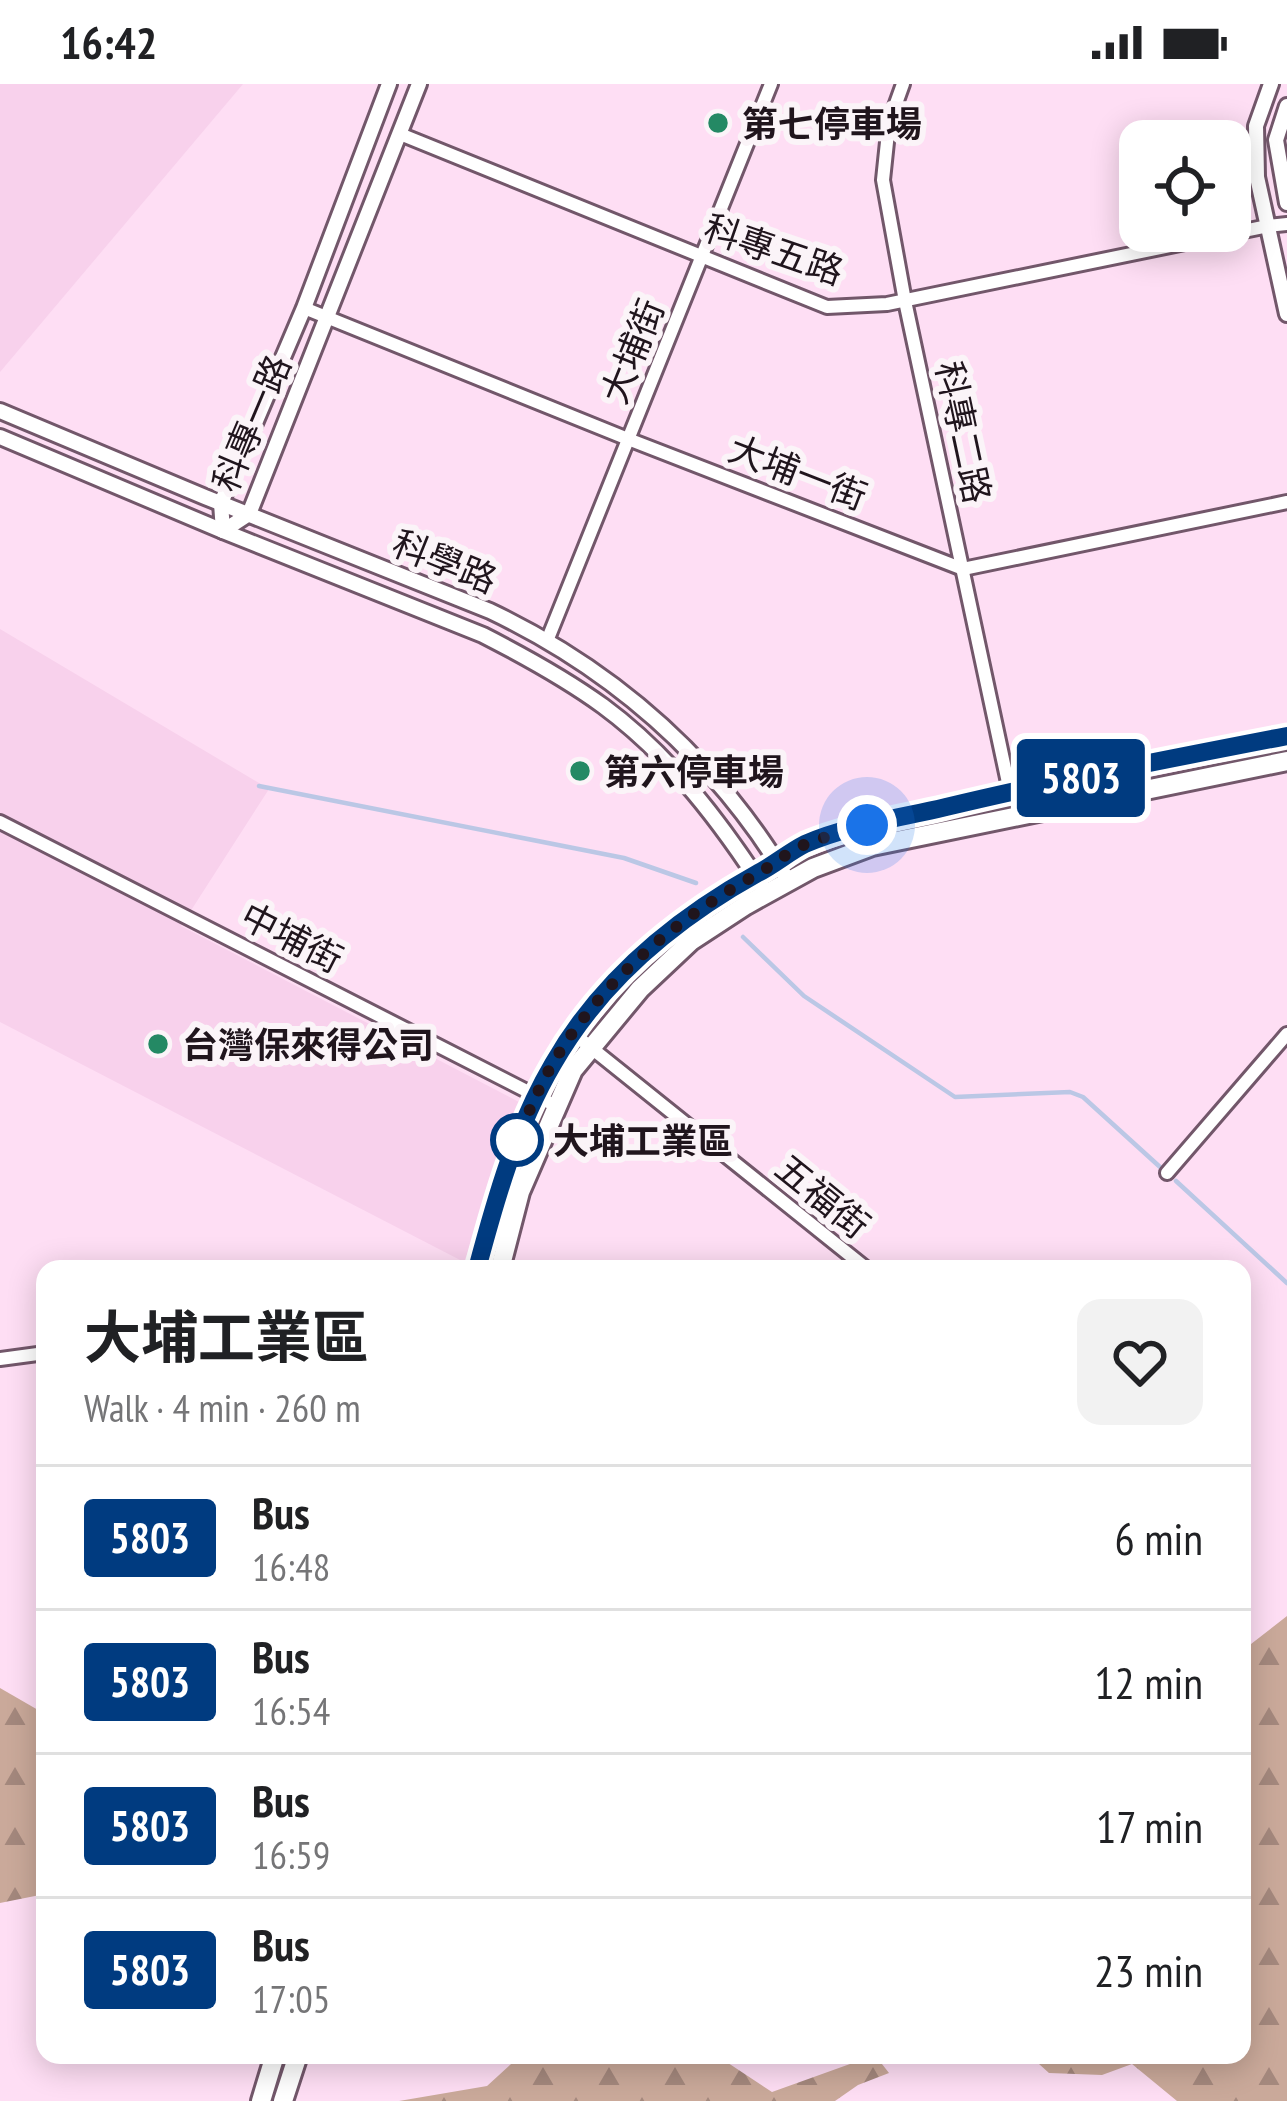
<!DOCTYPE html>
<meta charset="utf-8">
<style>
body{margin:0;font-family:"PT Sans Narrow","Noto Sans TC",sans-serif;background:#f2f2f2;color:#202124;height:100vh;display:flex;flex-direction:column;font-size:45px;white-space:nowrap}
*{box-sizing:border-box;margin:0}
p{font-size:39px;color:#757577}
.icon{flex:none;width:66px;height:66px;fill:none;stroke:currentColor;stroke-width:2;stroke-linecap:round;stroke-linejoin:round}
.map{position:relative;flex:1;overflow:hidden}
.drawer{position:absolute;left:36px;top:1176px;width:1215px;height:804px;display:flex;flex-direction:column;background:#fff;border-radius:24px;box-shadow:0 6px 30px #0003}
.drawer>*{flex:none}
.badge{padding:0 24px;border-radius:9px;font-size:42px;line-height:78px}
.tools{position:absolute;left:1119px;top:36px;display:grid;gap:24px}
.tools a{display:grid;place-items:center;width:132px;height:132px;border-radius:24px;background:#fff;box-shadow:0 6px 30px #0003;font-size:60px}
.you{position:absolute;width:60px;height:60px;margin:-30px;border:9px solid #fff;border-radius:50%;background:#1a73e8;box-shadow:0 0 0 18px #1a73e833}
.map>.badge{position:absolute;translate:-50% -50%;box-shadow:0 0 0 6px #fff}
.round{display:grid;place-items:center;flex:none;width:126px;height:126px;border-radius:24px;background:#f2f2f2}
.head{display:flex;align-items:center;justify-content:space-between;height:204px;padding:0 48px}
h1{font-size:57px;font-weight:700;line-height:90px}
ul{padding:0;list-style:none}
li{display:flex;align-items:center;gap:36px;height:144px;padding:0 48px;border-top:3px solid #e0e0e0}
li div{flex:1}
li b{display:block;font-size:45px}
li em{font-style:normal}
li .badge{min-width:132px;font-weight:700;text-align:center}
.status{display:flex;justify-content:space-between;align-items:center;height:84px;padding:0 60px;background:#fff;direction:ltr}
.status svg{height:33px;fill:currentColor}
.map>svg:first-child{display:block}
.built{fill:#f8d1ec}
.forest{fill:url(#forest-firs)}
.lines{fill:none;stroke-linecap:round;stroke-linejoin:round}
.stream{stroke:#bbc7e5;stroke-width:4.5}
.minor-casing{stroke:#72576a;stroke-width:18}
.tertiary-casing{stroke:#72576a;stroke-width:20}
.primary-casing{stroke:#72576a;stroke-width:24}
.minor{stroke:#fff;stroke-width:12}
.tertiary{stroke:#fff;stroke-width:14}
.primary{stroke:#fff;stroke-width:18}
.line-casing{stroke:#fff;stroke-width:27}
.line{stroke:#003b80;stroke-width:18}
.walk{stroke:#20151d;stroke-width:12;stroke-dasharray:0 21.6}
.poi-dot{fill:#248964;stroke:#fbf4f8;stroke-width:4.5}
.stop-dot{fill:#fff;stroke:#003b80;stroke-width:6}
.labels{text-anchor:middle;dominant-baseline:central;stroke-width:12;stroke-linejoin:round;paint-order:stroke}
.poi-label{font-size:36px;font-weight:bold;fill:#20151d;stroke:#fbf4f8;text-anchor:start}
.street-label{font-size:36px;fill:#20151d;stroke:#fbf4f8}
.stop-label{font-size:36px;font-weight:bold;fill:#20151d;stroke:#fbf4f8;text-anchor:start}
</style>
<div class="status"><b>16:42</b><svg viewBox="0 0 49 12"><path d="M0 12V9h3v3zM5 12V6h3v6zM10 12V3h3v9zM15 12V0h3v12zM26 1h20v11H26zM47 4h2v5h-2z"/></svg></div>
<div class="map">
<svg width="1287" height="2017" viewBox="0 0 1287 2017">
<defs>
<pattern id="forest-firs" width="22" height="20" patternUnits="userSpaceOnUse" patternTransform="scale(3)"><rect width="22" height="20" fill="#caa99a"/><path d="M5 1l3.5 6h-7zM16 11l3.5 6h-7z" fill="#a4887d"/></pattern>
</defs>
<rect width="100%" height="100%" fill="#fedef4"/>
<g class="built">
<path d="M0,0H243L0,288Z"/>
<path d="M0,545L269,705L181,842L523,1020L464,1178L0,938Z"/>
</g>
<g class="forest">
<path d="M1287,1532V2017H1177L1132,1980L1102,1991L1049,1989L1029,1971H1242V1567Z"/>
<path d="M0,1604L45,1630V1810L0,1819Z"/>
<path d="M521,1971H716L772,2008L875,1971L889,1989L858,2001L835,2017H399L487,2002Z"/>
</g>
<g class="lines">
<g class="stream">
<path d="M259,702L624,774L696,799"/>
<path d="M743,853L804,912L955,1013L1070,1008L1083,1013L1160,1083"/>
<path d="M1176,1097L1287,1199"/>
</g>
<defs>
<g id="minor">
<path d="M903,0L889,39L883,96L905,217L1010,708"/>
<path d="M400,50L827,223L887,220L1268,142L1287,140"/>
<path d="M304,224L628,355L963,485L1287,418"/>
<path d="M547,557L771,0"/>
<path d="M0,738L556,1022"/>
<path d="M574,950L867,1185"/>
<path d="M1167,1089L1287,950"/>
<path d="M0,1275L45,1269"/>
</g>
<g id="tertiary">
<path d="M1271,0L1256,42L1257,93L1287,230"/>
<path d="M1287,22L1276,56L1287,119"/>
<path d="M0,327L205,413L490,527C597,578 689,653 758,750C769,766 779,780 788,797"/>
<path d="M0,353L223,447L483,551C524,572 566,595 603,622C671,672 722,740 767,810"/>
<path d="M223,447L249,430L419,0"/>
<path d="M223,447L221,419L304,224L389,0"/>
</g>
<g id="primary">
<path d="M477,1185C496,1114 515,1043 553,979C601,896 675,835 758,789C774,780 789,768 805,761C852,740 906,732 955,721C1065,695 1176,673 1287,652"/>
<path d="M500,1185L520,1108L573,986L640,905L691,857L746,821L813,784L872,762L1287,677"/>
<path d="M261,2017L275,1971"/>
<path d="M283,2017L298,1971"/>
</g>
</defs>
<use href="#minor" class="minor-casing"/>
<use href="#tertiary" class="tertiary-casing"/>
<use href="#primary" class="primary-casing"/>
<use href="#minor" class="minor"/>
<use href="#tertiary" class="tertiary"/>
<use href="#primary" class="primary"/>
</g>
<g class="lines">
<defs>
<path id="line" d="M477,1185C496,1114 516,1043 553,980C601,896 675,835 758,789C774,781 789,768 805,760C849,741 900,734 946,723C1059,696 1173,674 1287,652"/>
</defs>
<use href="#line" class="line-casing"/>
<use href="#line" class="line"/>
<path class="walk" d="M517,1056L511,1071C524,1040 536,1008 553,979C602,896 676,835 759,789C774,780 789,767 806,760C825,752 847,748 867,741"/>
</g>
<g class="poi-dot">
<circle cx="718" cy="39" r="12"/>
<circle cx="580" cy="687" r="12"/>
<circle cx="158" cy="960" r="12"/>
</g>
<circle class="stop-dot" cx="517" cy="1056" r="24"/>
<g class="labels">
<g class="poi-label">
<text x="742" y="39">第七停車場</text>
<text x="604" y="687">第六停車場</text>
<text x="182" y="960">台灣保來得公司</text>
</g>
<g class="street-label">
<text transform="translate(774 165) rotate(19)">科專五路</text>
<text transform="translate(632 267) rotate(-68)">大埔街</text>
<text transform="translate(251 339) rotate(-67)">科專一路</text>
<text transform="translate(964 348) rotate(78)">科專二路</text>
<text transform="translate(798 388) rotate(21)">大埔一街</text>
<text transform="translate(445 477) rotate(22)">科學路</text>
<text transform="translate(292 853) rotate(27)">中埔街</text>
<text transform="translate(823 1112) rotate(39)">五福街</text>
</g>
<g class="stop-label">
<text x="553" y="1056">大埔工業區</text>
</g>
</g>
</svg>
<div class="tools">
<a><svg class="icon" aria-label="locate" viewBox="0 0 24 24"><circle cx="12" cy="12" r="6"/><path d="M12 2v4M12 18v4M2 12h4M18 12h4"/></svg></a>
</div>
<div class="you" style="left:867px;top:741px"></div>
<b class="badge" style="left:1081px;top:694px;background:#003b80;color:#fff">5803</b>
<section class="drawer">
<div class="head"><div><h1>大埔工業區</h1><p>Walk · 4 min · 260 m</p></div><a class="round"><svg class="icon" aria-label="heart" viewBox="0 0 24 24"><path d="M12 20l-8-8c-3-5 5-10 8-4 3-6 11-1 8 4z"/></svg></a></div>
<ul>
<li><span class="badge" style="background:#003b80;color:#fff">5803</span><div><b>Bus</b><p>16:48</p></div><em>6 min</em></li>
<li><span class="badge" style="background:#003b80;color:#fff">5803</span><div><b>Bus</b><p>16:54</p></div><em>12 min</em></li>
<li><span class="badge" style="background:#003b80;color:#fff">5803</span><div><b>Bus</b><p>16:59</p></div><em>17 min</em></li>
<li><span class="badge" style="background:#003b80;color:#fff">5803</span><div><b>Bus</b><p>17:05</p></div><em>23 min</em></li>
</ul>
</section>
</div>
